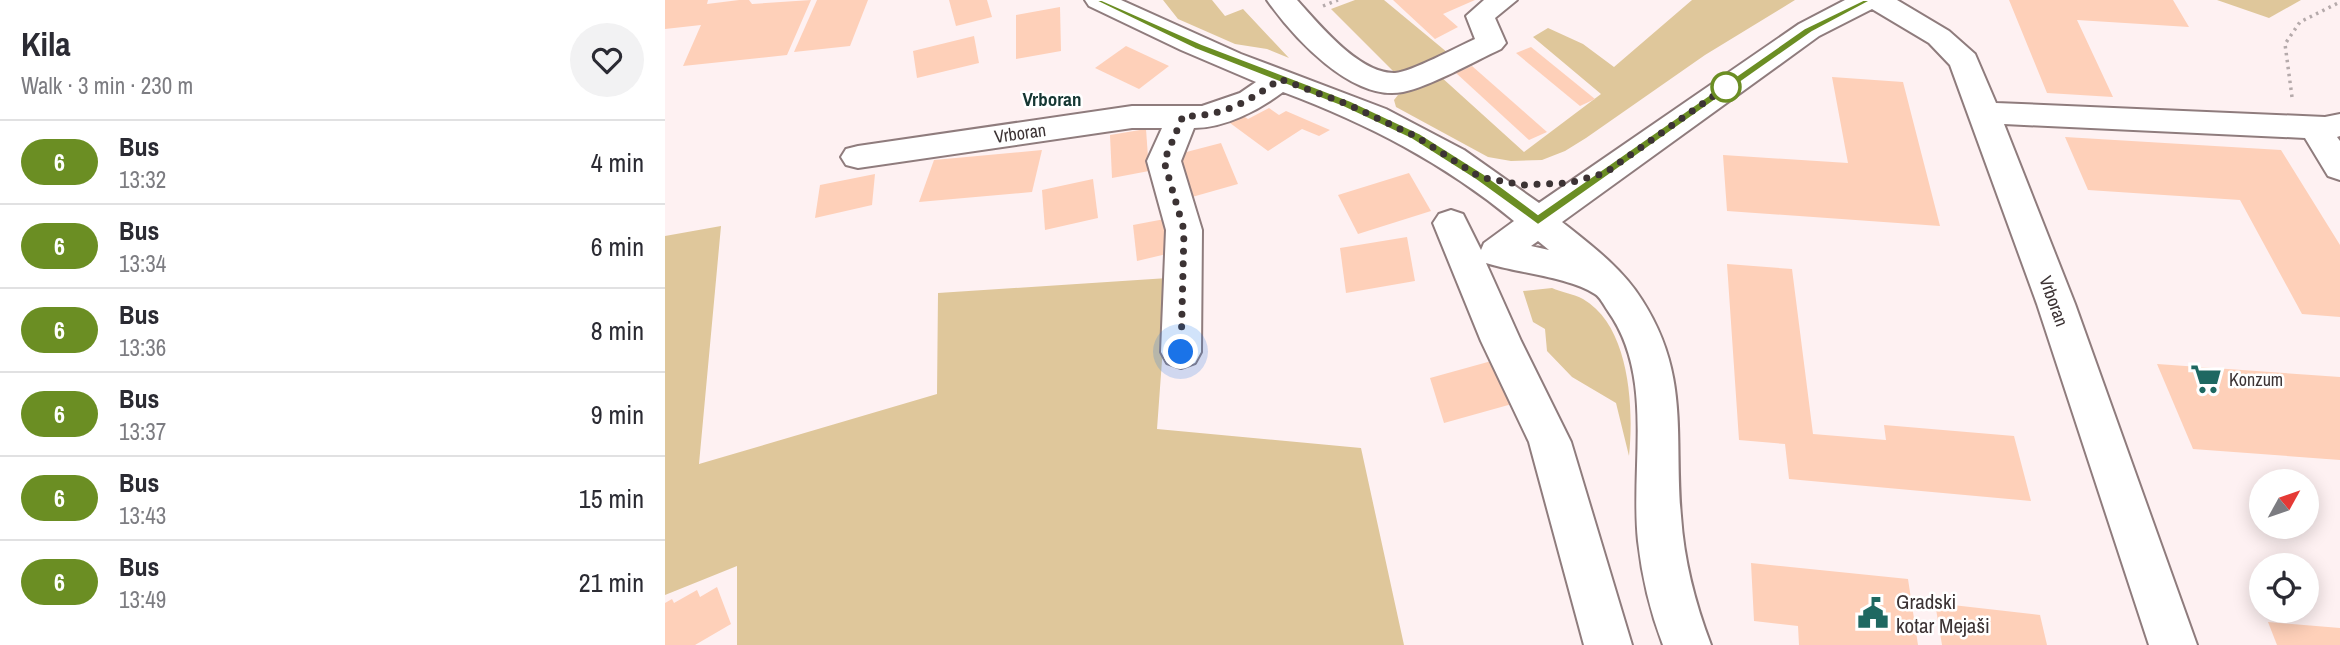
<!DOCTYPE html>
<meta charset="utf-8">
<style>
body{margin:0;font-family:"Archivo Narrow",sans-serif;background:#f2f2f3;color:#2b2b33;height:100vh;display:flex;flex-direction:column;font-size:26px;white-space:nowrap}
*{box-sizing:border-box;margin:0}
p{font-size:23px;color:#7c7c81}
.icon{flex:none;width:38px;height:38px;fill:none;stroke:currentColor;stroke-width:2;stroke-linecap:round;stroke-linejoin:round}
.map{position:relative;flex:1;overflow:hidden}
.panel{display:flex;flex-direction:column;background:#fff;width:665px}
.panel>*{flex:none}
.badge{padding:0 14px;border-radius:23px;font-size:24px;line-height:46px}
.needle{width:46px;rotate:50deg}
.buttons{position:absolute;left:1584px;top:469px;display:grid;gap:14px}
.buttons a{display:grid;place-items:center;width:70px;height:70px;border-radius:50%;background:#fff;box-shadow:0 4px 18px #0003;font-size:35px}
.you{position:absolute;width:35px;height:35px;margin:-18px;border:5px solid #fff;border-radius:50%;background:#1a73e8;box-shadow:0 0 0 10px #1a73e833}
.map>.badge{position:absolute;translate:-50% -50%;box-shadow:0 0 0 4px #fff}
.round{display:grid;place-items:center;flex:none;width:74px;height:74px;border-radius:37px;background:#f2f2f3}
.head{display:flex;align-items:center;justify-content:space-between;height:119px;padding:0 21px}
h1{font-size:33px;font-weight:700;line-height:52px}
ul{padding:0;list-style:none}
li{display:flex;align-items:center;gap:21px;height:84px;padding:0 21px;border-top:2px solid #e1e1e2}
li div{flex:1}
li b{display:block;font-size:26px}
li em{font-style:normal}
li .badge{min-width:77px;font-weight:700;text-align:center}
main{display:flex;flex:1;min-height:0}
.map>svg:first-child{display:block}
.green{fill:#dfc79b}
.building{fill:#fed0b9}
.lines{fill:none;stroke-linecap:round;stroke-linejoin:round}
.minor-casing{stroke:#8f7c7d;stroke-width:4}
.path{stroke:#b5aaab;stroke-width:3.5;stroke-dasharray:2.5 4.5;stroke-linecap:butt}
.minor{fill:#fff;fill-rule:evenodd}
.line{fill:#6b8e23;stroke:#fff;stroke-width:2}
.walk{stroke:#3c3334;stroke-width:7;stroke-dasharray:0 12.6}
.stop-dot{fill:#fff;stroke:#6b8e23;stroke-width:3.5}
.labels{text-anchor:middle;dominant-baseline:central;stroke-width:5;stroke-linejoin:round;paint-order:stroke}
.street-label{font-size:18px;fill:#3c3334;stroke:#fff}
.poi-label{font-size:18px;fill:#3c3334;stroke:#fff;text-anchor:start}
.neighbourhood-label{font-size:19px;font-weight:bold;fill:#153733;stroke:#fff}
.near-poi-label{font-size:21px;fill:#3c3334;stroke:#fff;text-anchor:start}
</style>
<main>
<section class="panel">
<div class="head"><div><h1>Kila</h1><p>Walk · 3 min · 230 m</p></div><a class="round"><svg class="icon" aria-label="heart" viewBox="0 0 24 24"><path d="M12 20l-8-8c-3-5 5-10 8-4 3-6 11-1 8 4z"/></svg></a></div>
<ul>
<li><span class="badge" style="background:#6b8e23;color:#fff">6</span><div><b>Bus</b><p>13:32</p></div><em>4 min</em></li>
<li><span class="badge" style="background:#6b8e23;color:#fff">6</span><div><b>Bus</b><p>13:34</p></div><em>6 min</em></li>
<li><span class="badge" style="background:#6b8e23;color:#fff">6</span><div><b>Bus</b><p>13:36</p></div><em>8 min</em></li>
<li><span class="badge" style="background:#6b8e23;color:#fff">6</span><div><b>Bus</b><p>13:37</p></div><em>9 min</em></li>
<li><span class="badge" style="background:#6b8e23;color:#fff">6</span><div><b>Bus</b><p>13:43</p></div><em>15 min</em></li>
<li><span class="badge" style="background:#6b8e23;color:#fff">6</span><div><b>Bus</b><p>13:49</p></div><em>21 min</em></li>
</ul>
</section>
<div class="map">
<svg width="1675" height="645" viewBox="0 0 1675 645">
<rect width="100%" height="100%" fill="#fef1f2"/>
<g class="green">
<path d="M498,0H547L560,16L578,9L624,58L602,49L570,44L513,19Z"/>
<path d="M690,0H719L783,53L732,75L666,9Z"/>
<path d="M1027,0H1130L1040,55L921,138L900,151L877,160L846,161L823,157L731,107L729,100L733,95L775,76L859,152L936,94L868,37L883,28L918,44L949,67Z"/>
<path d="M1552,0H1636L1604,18Z"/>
<path d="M56,226L34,464L272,394L273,293L503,278L492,429L696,448L739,645H72V566L0,595V236Z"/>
<path d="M887,288C896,292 909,294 918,299C965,326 969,408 964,456L951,403L907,377L882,351L880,329L868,322L858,291Z"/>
</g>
<g class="building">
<path d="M0,0H43L42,4L74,0H84L87,4L146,0L122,55L18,66L36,25L0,29Z"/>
<path d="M152,0H203L185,46L129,52Z"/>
<path d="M284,0H322L327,17L291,26Z"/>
<path d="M728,0H810L778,14L793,27L770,39Z"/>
<path d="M1344,0H1508L1524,27L1412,20L1448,97L1382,93Z"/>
<path d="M395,7L396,51L351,59V15Z"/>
<path d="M309,36L314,63L252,78L248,51Z"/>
<path d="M461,46L504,66L474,89L430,68Z"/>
<path d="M866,47L930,99L915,106L851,53Z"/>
<path d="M807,66L882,132L864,140L791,73Z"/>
<path d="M1167,77L1238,82L1275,226L1062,211L1058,155L1183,163Z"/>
<path d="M604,108L614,115L621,111L665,130L654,136L637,129L603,151L565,123L577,115L583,119Z"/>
<path d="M481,129L484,171L447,178L445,135Z"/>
<path d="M1400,137L1616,150L1675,245V317L1637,314L1575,200L1423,190Z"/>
<path d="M556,143L573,184L520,199L506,156Z"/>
<path d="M377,150L367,192L254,202L269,160Z"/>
<path d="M744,173L766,211L693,234L673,195Z"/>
<path d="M210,174L207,205L150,218L155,185Z"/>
<path d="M428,179L433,218L380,230L377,190Z"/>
<path d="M505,218L510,252L472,261L468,225Z"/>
<path d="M742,237L750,281L681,293L675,248Z"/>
<path d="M1062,264L1127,269L1148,434L1221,440L1219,425L1349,436L1366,501L1124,479L1120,444L1074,440Z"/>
<path d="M830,360L847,404L779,423L765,378Z"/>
<path d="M1492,364L1675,377V460L1528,449Z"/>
<path d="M1086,563L1243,579L1253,645H1134L1133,626L1089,621Z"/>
<path d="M52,587L66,624L30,645H0V603L7,599L9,603L32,590L35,597Z"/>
<path d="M1270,603L1375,615L1382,645H1277Z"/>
<path d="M1603,622L1675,628V645H1612Z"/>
</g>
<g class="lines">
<defs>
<g id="minor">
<path d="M420,0H456L576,54L721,109L799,150L874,203L1134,24L1180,0H1232L1284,31L1310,54L1331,103L1660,117L1675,114V136L1672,137L1675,141V180L1663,176L1640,138L1339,124L1410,304L1532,645H1484L1372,304L1285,65L1264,43L1207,9L1154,36L897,222C926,245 957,268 977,300C1025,375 1009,435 1016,516C1019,561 1030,603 1046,645H998C985,611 977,577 973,541C965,465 990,377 943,311C939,305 935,297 930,294C904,277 852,273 821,263L856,341L906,442L967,645H919L864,442L816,341L768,223L774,214L786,210L798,214L816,250L819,243L849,221C779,163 703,124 618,92C594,110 560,128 529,128L516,161L537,230L536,352L530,363L516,368L502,363L496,352L501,230L482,161L497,128H467L193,168L181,165L176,157L181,149L193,146L467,106H537L575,93L591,82L516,50L424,6ZM873,241L884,250L866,246Z"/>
<path d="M602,0H632C654,24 694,74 730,73C746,72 792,47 810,39L801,16L819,0H852L830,18L841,43L836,49C810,61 764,87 738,92C687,102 628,37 602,0Z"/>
</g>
</defs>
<use href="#minor" class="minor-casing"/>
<g class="path">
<path d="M658,6L673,0"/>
<path d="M1627,97L1620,44L1635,22L1675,2"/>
</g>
<use href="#minor" class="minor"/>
</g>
<path class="line" d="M429,0H437L537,44L686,101L754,133L819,174L873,214L1140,28L1198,0H1207L1147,32L873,225L811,180L746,139L678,107L530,49Z"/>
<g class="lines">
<path class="walk" d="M516,352L519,230L499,161L518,116C557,117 585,101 615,79L682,104L750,136L815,177L857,185L904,183L940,173L1061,87"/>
</g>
<defs>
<symbol id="supermarket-bare" viewBox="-9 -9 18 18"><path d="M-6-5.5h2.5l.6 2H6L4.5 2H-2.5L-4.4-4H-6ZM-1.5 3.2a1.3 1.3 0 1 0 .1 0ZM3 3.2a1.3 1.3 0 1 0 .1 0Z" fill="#1e6861" stroke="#fff" stroke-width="2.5" paint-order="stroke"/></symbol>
<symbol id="civic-bare" viewBox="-9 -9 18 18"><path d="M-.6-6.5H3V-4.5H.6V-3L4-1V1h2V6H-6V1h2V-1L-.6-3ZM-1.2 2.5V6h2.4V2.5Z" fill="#1e6861" stroke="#fff" stroke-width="2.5" paint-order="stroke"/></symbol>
</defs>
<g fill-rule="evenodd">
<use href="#supermarket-bare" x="1519" y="357" width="44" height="44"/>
<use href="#civic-bare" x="1186" y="591" width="44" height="44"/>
</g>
<circle class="stop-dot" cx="1061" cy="87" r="14"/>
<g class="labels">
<g class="street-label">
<text transform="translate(355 133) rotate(-8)">Vrboran</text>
<text transform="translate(1389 301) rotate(70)">Vrboran</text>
</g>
<g class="poi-label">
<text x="1564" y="379">Konzum</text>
</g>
<g class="neighbourhood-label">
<text x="387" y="99">Vrboran</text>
</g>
<g class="near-poi-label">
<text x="1231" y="601">Gradski<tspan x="1231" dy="24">kotar Mejaši</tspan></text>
</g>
</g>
</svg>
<div class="buttons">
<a><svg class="needle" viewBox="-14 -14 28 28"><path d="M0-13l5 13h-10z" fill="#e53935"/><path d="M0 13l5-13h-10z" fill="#7c7c81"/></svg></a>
<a><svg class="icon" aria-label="locate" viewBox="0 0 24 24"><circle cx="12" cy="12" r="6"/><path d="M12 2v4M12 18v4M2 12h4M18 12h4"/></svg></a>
</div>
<div class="you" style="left:516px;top:352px"></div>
</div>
</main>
